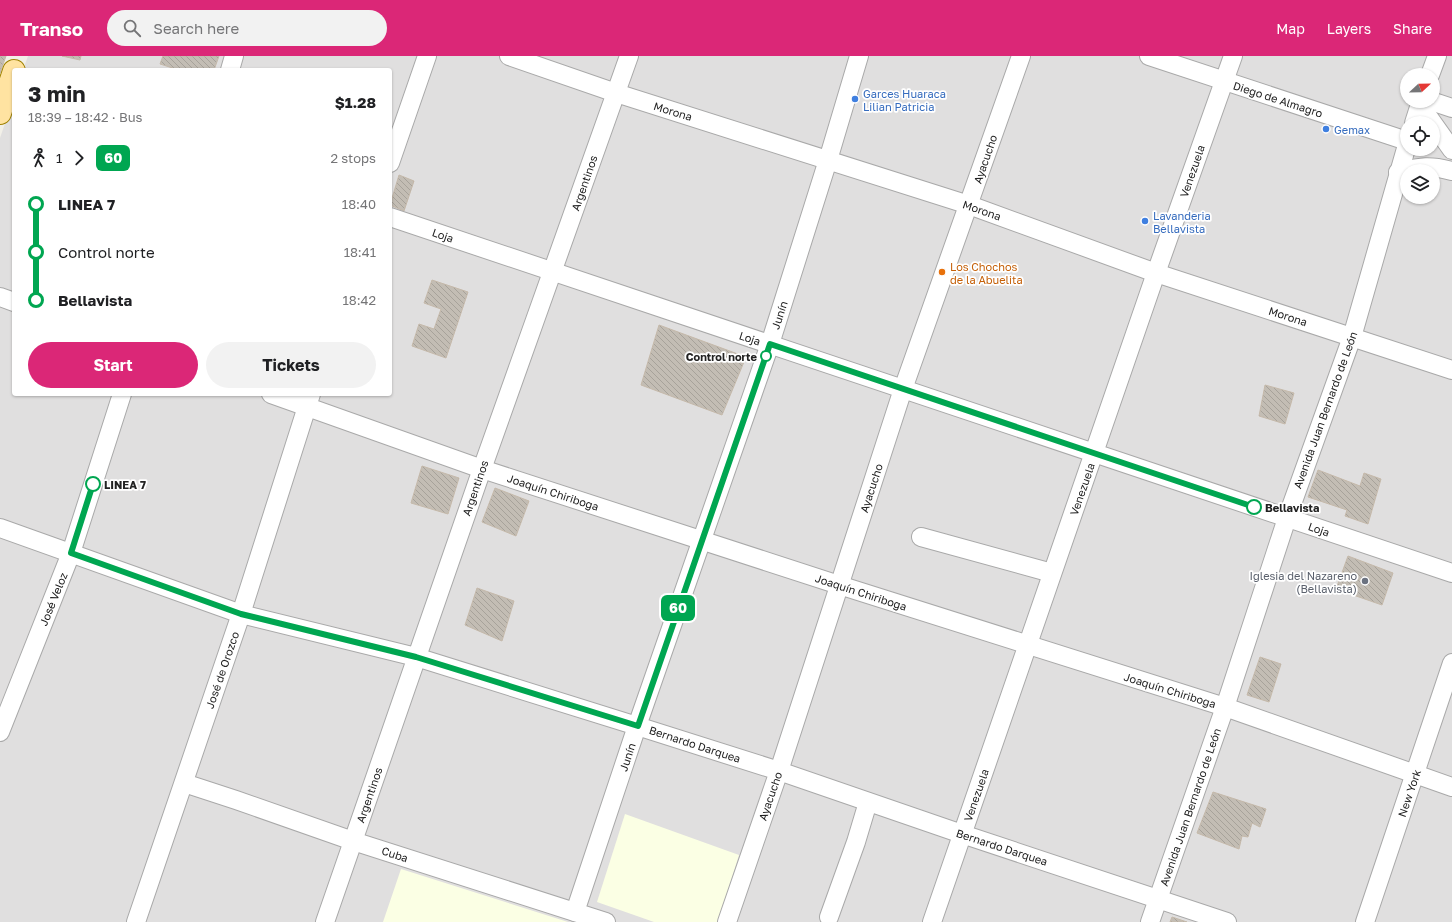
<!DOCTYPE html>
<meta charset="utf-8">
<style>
body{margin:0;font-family:"Golos Text",sans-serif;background:#f2f2f2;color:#202124;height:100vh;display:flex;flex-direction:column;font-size:15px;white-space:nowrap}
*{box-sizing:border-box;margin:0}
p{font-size:13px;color:#757577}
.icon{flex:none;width:22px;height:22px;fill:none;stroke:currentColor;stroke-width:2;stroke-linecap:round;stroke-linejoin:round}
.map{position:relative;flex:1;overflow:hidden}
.drawer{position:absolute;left:12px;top:12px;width:380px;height:328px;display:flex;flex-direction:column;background:#fff;border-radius:4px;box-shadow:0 1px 3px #0004}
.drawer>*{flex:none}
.badge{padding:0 8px;border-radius:6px;font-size:14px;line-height:26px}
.needle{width:26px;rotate:68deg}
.buttons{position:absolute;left:1400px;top:12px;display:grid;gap:8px}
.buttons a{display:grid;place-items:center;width:40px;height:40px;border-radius:50%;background:#fff;box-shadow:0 1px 3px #0004;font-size:20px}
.map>.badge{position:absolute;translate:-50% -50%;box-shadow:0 0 0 2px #fff}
.legs{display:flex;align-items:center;gap:6px;height:44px;padding:0 16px;font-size:13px}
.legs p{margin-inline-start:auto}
.overview{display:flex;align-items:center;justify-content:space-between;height:68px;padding:0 16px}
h1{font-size:22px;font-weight:700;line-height:30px}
.cta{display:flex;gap:8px;margin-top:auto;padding:8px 16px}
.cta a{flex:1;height:46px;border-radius:24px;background:#db2777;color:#fff;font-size:16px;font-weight:700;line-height:46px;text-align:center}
.cta a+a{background:#f2f2f2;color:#202124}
ul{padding:0 16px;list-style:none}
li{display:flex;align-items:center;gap:14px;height:48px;font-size:15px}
li i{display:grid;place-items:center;width:6px;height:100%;margin:0 5px;background:currentColor}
li i::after{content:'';width:10px;height:10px;margin:-5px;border:3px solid;border-radius:50%;background:#fff}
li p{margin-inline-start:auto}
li:first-child i{background:linear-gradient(#0000 50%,currentColor 0)}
li:last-child i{background:linear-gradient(currentColor 50%,#0000 0)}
header{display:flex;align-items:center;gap:24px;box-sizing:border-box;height:56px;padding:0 20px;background:#db2777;color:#fff}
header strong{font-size:19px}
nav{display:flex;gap:22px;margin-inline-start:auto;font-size:14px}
.search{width:280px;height:36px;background:#f2f2f2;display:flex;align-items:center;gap:10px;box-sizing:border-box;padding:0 14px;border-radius:22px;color:#757577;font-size:15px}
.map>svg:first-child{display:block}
.residential{fill:#e0dfdf;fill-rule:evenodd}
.education{fill:#fbffe4}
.building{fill:url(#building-back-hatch);stroke:#c5b9aa}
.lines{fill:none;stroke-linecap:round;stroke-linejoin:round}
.minor-casing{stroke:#a9a9a9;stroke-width:20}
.major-casing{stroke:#9f8100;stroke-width:24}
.minor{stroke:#fff;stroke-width:18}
.major{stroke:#ffe3a1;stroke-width:22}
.line-1-casing{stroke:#fff;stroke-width:9}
.line-1{stroke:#00a651;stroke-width:6}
.shop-dot{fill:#3f7fe0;stroke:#fff;stroke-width:1.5}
.food-dot{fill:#e8710a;stroke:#fff;stroke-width:1.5}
.stop-1-dot{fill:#fff;stroke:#00a651;stroke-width:2}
.worship-dot{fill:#6b7280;stroke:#fff;stroke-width:1.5}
.labels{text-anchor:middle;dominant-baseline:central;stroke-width:3.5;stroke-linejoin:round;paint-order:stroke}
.shop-label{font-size:11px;fill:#366cbe;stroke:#fff;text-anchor:start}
.street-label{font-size:11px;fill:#222;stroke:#fff}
.food-label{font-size:11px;fill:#c56008;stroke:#fff;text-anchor:start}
.stop-label{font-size:11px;font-weight:bold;fill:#222;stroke:#fff;text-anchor:start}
.worship-label{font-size:11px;fill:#5b616d;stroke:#fff;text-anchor:end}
</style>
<header>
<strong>Transo</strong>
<div class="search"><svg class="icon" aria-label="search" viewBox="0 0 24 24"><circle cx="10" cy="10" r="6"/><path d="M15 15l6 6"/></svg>Search here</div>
<nav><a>Map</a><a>Layers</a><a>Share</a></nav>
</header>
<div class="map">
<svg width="1452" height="866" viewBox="0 0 1452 866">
<defs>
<pattern id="building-back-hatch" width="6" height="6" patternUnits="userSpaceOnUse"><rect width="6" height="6" fill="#c3bdb4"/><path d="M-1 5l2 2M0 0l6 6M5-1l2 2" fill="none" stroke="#a7a29a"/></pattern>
</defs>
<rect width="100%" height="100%" fill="#f2f0e8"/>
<path class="residential" d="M28,0H1452V866H0V82L14,41V338H390V14H23ZM1407,19H1433V45H1407ZM1407,67H1433V93H1407ZM1407,115H1433V141H1407Z"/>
<g class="education">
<path d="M625,758L739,799L718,866H654L597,846Z"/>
<path d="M401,813L568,866H383Z"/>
</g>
<g class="building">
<path d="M0,0H6L0,17Z"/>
<path d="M62,0H81L80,4Z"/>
<path d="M163,0H219L214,14H179L160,8Z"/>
<path d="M399,119L414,125L404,155L390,149Z"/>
<path d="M432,224L468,236L446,302L412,290L419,268L434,273L441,253L424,247Z"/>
<path d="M659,269L746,301L722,359L641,329Z"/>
<path d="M1265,329L1294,337L1285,368L1259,360Z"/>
<path d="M422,410L459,422L448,458L411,447Z"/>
<path d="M1318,414L1360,430L1364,417L1381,423L1368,468L1345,460L1347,454L1308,441Z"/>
<path d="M495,432L529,445L516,480L482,466Z"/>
<path d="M1348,500L1393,517L1382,549L1336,533Z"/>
<path d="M477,532L514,545L502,585L465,569Z"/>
<path d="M1260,601L1281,608L1269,646L1247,639Z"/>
<path d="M1213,736L1266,753L1260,771L1252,767L1248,781L1242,780L1239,793L1197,777Z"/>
<path d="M1172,861L1187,866H1170Z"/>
</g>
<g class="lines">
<defs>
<g id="minor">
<path d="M509,0L616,37L969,149L1156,217L1452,314"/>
<path d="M1149,0L1407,85"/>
<path d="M230,14L234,0"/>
<path d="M1430,19L1437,0"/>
<path d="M1431,45L1452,52"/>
<path d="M1420,49L1452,94"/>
<path d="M1414,67L1421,45"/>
<path d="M390,107L427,0"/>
<path d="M1398,116C1421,111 1429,109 1452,115"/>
<path d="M390,161L1452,517"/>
<path d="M0,241L14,246"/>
<path d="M271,338L482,413L839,529L1225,651L1452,731"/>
<path d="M0,472L241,558L416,601L637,670L779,715L962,778L1227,866"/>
<path d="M921,481L1052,517"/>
<path d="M0,676L71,497L122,338"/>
<path d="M184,727L236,744L353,785L606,866"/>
<path d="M575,856L637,670L770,288L828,104L859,0"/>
<path d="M829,861L856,786L868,746"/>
<path d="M136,866L241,558L311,338"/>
<path d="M325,866L482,413L629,0"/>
<path d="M727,866L779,715L903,333L1021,0"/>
<path d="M932,866L1156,217L1233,0"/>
<path d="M1150,866L1225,651L1287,462L1352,281L1407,89"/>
<path d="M1365,866L1452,607"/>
</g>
<path id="major" d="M0,57L14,15"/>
</defs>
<use href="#minor" class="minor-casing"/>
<use href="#major" class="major-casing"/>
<use href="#minor" class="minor"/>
<use href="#major" class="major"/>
</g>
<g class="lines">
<defs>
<path id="line-1" d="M93,428L71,497L241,558L416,601L638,670L770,288L1254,451"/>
</defs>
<use href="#line-1" class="line-1-casing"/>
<use href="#line-1" class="line-1"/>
</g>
<g class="shop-dot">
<circle cx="855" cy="43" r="4"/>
<circle cx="1326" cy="73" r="4"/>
<circle cx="1145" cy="165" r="4"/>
</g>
<circle class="food-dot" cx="942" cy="216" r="4"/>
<g class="stop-1-dot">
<circle cx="766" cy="300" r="5"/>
<circle cx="93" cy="428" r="7"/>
<circle cx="1254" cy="451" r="7"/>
</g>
<circle class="worship-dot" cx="1365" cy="525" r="4"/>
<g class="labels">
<g class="shop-label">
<text x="863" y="37">Garces Huaraca<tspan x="863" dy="13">Lilian Patricia</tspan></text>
<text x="1334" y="73">Gemax</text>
<text x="1153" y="159">Lavanderia<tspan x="1153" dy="13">Bellavista</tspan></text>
</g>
<g class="street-label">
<text transform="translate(1278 43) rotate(18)">Diego de Almagro</text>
<text transform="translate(673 55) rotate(17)">Morona</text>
<text transform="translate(985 103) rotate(-71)">Ayacucho</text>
<text transform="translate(1192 115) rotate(-71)">Venezuela</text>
<text transform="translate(584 127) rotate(-71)">Argentinos</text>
<text transform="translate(982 154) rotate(19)">Morona</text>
<text transform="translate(443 179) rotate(19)">Loja</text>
<text transform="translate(779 259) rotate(-72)">Junín</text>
<text transform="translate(1288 260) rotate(18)">Morona</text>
<text transform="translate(750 282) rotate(18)">Loja</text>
<text transform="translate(1325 354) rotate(-70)">Avenida Juan Bernardo de León</text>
<text transform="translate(475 432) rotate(-71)">Argentinos</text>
<text transform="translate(871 432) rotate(-72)">Ayacucho</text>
<text transform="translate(1082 433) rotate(-71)">Venezuela</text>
<text transform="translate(553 436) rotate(18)">Joaquín Chiriboga</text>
<text transform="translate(1319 473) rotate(19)">Loja</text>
<text transform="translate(861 536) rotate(18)">Joaquín Chiriboga</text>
<text transform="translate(53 543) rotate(-68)">José Veloz</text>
<text transform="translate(222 614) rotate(-71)">José de Orozco</text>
<text transform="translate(1170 634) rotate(17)">Joaquín Chiriboga</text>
<text transform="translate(695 688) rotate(18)">Bernardo Darquea</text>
<text transform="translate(627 701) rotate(-72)">Junín</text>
<text transform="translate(1409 737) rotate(-71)">New York</text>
<text transform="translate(369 739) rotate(-71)">Argentinos</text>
<text transform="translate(976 739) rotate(-71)">Venezuela</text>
<text transform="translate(770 740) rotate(-71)">Ayacucho</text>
<text transform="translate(1190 751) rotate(-71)">Avenida Juan Bernardo de León</text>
<text transform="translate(1002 791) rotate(18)">Bernardo Darquea</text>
<text transform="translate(395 798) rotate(18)">Cuba</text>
</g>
<g class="food-label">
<text x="950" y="210">Los Chochos<tspan x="950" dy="13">de la Abuelita</tspan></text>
</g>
<g class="stop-label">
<text x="757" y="300" text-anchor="end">Control norte</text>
<text x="104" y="428">LINEA 7</text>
<text x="1265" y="451">Bellavista</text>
</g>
<g class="worship-label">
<text x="1357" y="519">Iglesia del Nazareno<tspan x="1357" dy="13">(Bellavista)</tspan></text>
</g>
</g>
</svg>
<div class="buttons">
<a><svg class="needle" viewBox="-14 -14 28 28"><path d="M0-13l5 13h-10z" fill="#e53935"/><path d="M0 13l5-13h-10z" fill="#757577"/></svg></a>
<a><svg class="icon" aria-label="locate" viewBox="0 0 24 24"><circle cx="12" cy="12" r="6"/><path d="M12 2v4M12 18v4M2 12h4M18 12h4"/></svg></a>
<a><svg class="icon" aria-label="layers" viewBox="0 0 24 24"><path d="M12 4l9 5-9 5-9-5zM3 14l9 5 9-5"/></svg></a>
</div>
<b class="badge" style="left:678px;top:552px;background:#00a651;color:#fff">60</b>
<section class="drawer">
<div class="overview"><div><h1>3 min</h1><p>18:39 – 18:42 · Bus</p></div><b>$1.28</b></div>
<div class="legs"><svg class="icon" aria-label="walk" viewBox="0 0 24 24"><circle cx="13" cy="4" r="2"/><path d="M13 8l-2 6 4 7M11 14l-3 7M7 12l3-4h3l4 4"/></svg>1<svg class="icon" aria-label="forward" viewBox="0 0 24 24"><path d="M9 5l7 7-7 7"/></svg><b class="badge" style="background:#00a651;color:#fff">60</b><p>2 stops</p></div>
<ul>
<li><i style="color:#00a651"></i><b>LINEA 7</b><p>18:40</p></li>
<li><i style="color:#00a651"></i><span>Control norte</span><p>18:41</p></li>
<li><i style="color:#00a651"></i><b>Bellavista</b><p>18:42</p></li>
</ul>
<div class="cta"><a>Start</a><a>Tickets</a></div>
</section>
</div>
